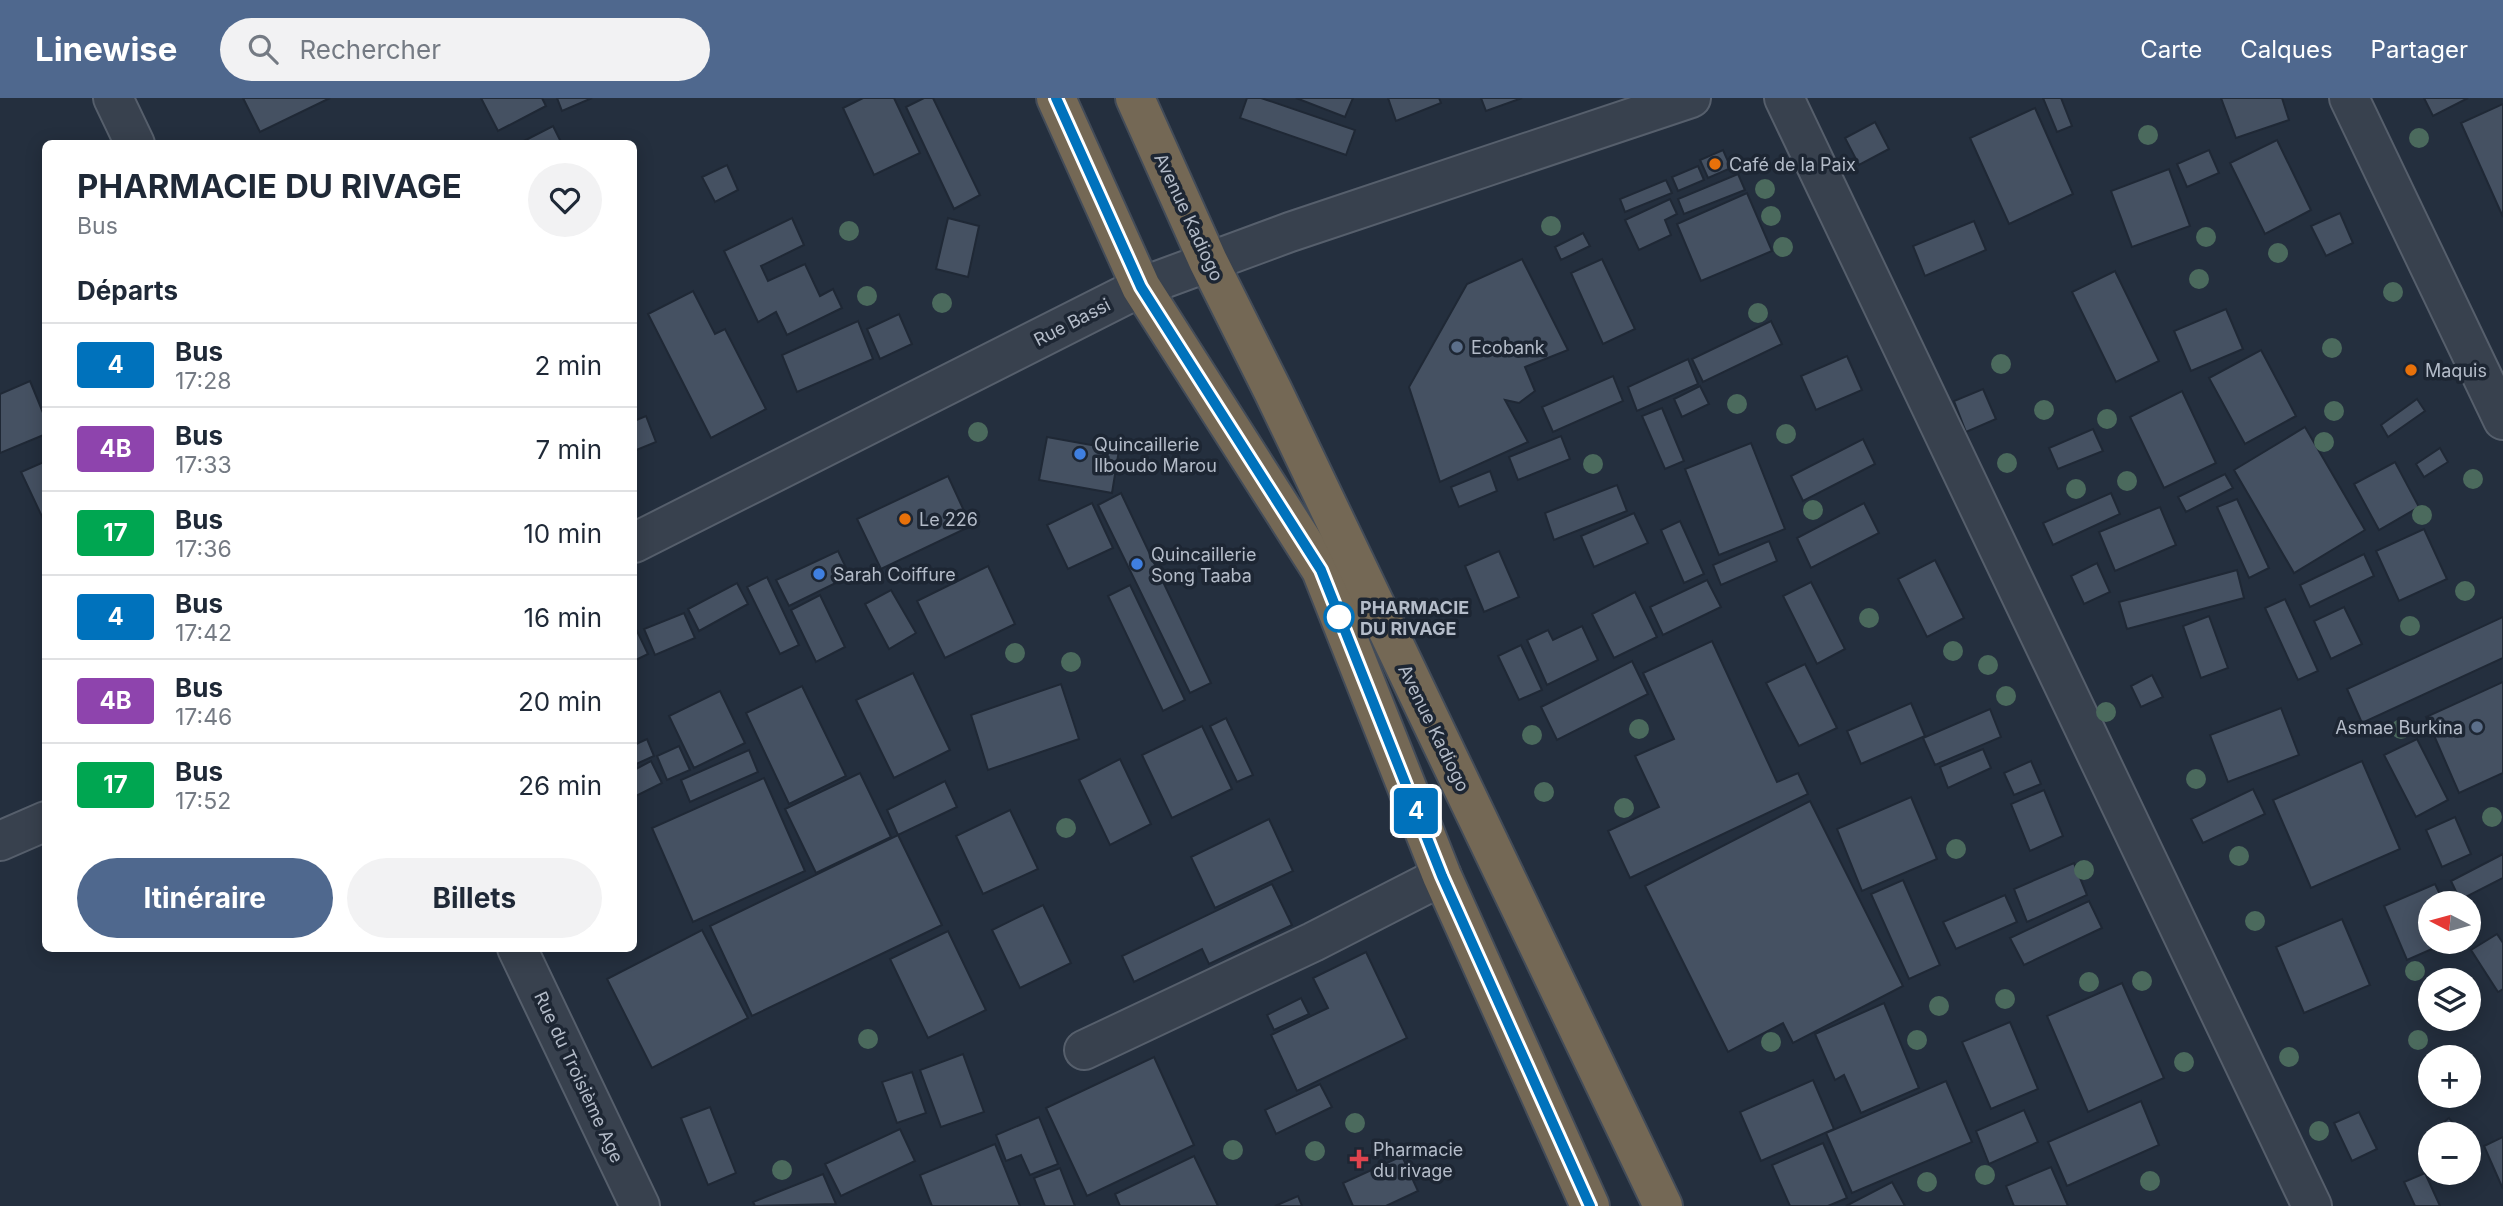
<!DOCTYPE html>
<html lang="fr">
<meta charset="utf-8">
<style>
body{margin:0;font-family:Inter,sans-serif;background:#f2f2f3;color:#1f2937;height:100vh;display:flex;flex-direction:column;font-size:26px;white-space:nowrap}
*{box-sizing:border-box;margin:0}
p{font-size:23px;color:#747a83}
.icon{flex:none;width:38px;height:38px;fill:none;stroke:currentColor;stroke-width:2;stroke-linecap:round;stroke-linejoin:round}
.map{position:relative;flex:1;overflow:hidden}
.sheet{position:absolute;left:42px;top:42px;width:595px;height:812px;display:flex;flex-direction:column;background:#fff;border-radius:10px;box-shadow:0 4px 18px #0003}
.sheet>*{flex:none}
.badge{padding:0 14px;border-radius:5px;font-size:24px;line-height:46px}
.needle{width:46px;rotate:276deg}
.tools{position:absolute;left:2418px;top:793px;display:grid;gap:14px}
.tools a{display:grid;place-items:center;width:63px;height:63px;border-radius:50%;background:#fff;box-shadow:0 4px 18px #0003;font-size:35px}
.map>.badge{position:absolute;translate:-50% -50%;box-shadow:0 0 0 4px #fff}
h2{padding:0 35px;font-size:26px;line-height:63px}
.round{display:grid;place-items:center;flex:none;width:74px;height:74px;border-radius:37px;background:#f2f2f3}
.summary{display:flex;align-items:center;justify-content:space-between;height:119px;padding:0 35px}
h1{font-size:33px;font-weight:700;line-height:52px}
.button{display:flex;gap:14px;margin-top:auto;padding:14px 35px}
.button a{flex:1;height:80px;border-radius:42px;background:#4f688e;color:#fff;font-size:28px;font-weight:700;line-height:80px;text-align:center}
.button a+a{background:#f2f2f3;color:#1f2937}
ul{padding:0;list-style:none}
li{display:flex;align-items:center;gap:21px;height:84px;padding:0 35px;border-top:2px solid #e0e1e3}
li div{flex:1}
li b{display:block;font-size:26px}
li em{font-style:normal}
li .badge{min-width:77px;font-weight:700;text-align:center}
header{display:flex;align-items:center;gap:42px;box-sizing:border-box;height:98px;padding:0 35px;background:#4f688e;color:#fff}
header strong{font-size:33px}
nav{display:flex;gap:38px;margin-inline-start:auto;font-size:24px}
.search{width:490px;height:63px;background:#f2f2f3;display:flex;align-items:center;gap:18px;box-sizing:border-box;padding:0 24px;border-radius:38px;color:#747a83;font-size:26px}
.map>svg:first-child{display:block}
.building{fill:#455162;stroke:#1f2835;stroke-width:2}
.lines{fill:none;stroke-linecap:round;stroke-linejoin:round}
.minor-casing{stroke:#565f6c;stroke-width:42}
.highway-casing{stroke:#434c59;stroke-width:42}
.minor{stroke:#38414e;stroke-width:38}
.highway{stroke:#746855;stroke-width:38}
.tree{fill:#4b6a5d}
.line-casing{stroke:#fff;stroke-width:16}
.line{stroke:#0072bc;stroke-width:10}
.food-dot{fill:#e8710a;stroke:#1d2633;stroke-width:2.5}
.service-dot{fill:#5c6f8a;stroke:#1d2633;stroke-width:2.5}
.shop-dot{fill:#3f7fe0;stroke:#1d2633;stroke-width:2.5}
.stop-dot{fill:#fff;stroke:#0072bc;stroke-width:3.5}
.health-dot{fill:#e0444e;stroke:#1d2633;stroke-width:2.5}
.labels{text-anchor:middle;dominant-baseline:central;stroke-width:7;stroke-linejoin:round;paint-order:stroke}
.poi-label{font-size:18px;fill:#b4bcc9;stroke:#1d2633;text-anchor:start}
.street-label{font-size:18px;fill:#b4bcc9;stroke:#1d2633}
.stop-label{font-size:18px;font-weight:bold;fill:#b4bcc9;stroke:#1d2633;text-anchor:start}
</style>
<header>
<strong>Linewise</strong>
<div class="search"><svg class="icon" aria-label="search" viewBox="0 0 24 24"><circle cx="10" cy="10" r="6"/><path d="M15 15l6 6"/></svg>Rechercher</div>
<nav><a>Carte</a><a>Calques</a><a>Partager</a></nav>
</header>
<div class="map">
<svg width="2503" height="1108" viewBox="0 0 2503 1108">
<rect width="100%" height="100%" fill="#242f3e"/>
<g class="building">
<path d="M243,0H330L260,34Z"/>
<path d="M481,0H542L546,8L498,33Z"/>
<path d="M557,0H592L562,13Z"/>
<path d="M863,0H894L920,55L874,77L843,10Z"/>
<path d="M924,0H933L980,97L954,111L906,9Z"/>
<path d="M1247,0H1261L1355,32L1346,57L1240,20Z"/>
<path d="M1296,0H1353L1345,19Z"/>
<path d="M1388,0H1439L1441,5L1396,23Z"/>
<path d="M1481,0H1522L1486,13Z"/>
<path d="M2043,0H2061L2072,28L2057,34Z"/>
<path d="M2221,0H2282L2289,22L2236,40Z"/>
<path d="M2424,0H2468L2433,18Z"/>
<path d="M2503,6V119L2461,25Z"/>
<path d="M2035,10L2073,96L2009,126L1970,40Z"/>
<path d="M1875,24L1889,51L1859,67L1845,40Z"/>
<path d="M553,28L562,46H518Z"/>
<path d="M2277,42L2311,112L2265,136L2230,65Z"/>
<path d="M1723,52L1731,70L1708,80L1700,62Z"/>
<path d="M2209,52L2219,75L2187,89L2177,66Z"/>
<path d="M727,67L738,92L715,104L702,79Z"/>
<path d="M1698,68L1704,82L1678,93L1672,79Z"/>
<path d="M2169,71L2190,128L2132,149L2111,93Z"/>
<path d="M1738,76L1745,92L1684,116L1678,101Z"/>
<path d="M1666,82L1672,95L1625,114L1620,101Z"/>
<path d="M1747,95L1772,153L1701,183L1677,126Z"/>
<path d="M1670,101L1677,116L1665,122L1671,137L1639,152L1625,122Z"/>
<path d="M2340,115L2353,145L2326,158L2311,128Z"/>
<path d="M792,120L804,147L761,168L768,183L805,166L820,198L833,191L842,210L787,237L776,214L758,224L724,153Z"/>
<path d="M948,120L979,128L968,179L936,171Z"/>
<path d="M1974,123L1986,152L1925,178L1913,148Z"/>
<path d="M1583,135L1590,148L1561,162L1555,149Z"/>
<path d="M1522,161L1568,252L1525,269L1535,293L1519,305L1505,302L1528,344L1440,384L1409,289L1467,186Z"/>
<path d="M1602,161L1635,231L1603,246L1571,175Z"/>
<path d="M2115,173L2159,263L2116,284L2072,194Z"/>
<path d="M693,193L715,236L725,231L766,311L711,340L648,216Z"/>
<path d="M2226,211L2243,251L2191,273L2174,233Z"/>
<path d="M899,216L912,246L880,261L867,231Z"/>
<path d="M858,223L873,261L797,294L782,257Z"/>
<path d="M1771,223L1782,246L1703,284L1692,261Z"/>
<path d="M2261,252L2296,318L2245,346L2209,280Z"/>
<path d="M1847,258L1862,292L1816,312L1801,278Z"/>
<path d="M1688,261L1698,286L1637,313L1628,289Z"/>
<path d="M1613,278L1623,303L1553,334L1542,309Z"/>
<path d="M30,283L46,322V336L0,355V296Z"/>
<path d="M1700,288L1709,306L1682,319L1674,301Z"/>
<path d="M1983,291L1996,321L1966,334L1954,303Z"/>
<path d="M2182,293L2216,365L2164,390L2130,319Z"/>
<path d="M2417,301L2425,313L2388,339L2381,327Z"/>
<path d="M1662,310L1684,363L1665,371L1642,318Z"/>
<path d="M646,318L656,344L634,353V323Z"/>
<path d="M2305,329L2365,432L2294,475L2234,372Z"/>
<path d="M2093,331L2103,353L2058,371L2049,350Z"/>
<path d="M1561,338L1570,361L1518,382L1509,359Z"/>
<path d="M1047,339L1119,352L1112,395L1039,382Z"/>
<path d="M1863,341L1875,366L1803,403L1791,378Z"/>
<path d="M1751,345L1785,431L1719,457L1685,371Z"/>
<path d="M2440,350L2448,364L2424,379L2416,366Z"/>
<path d="M46,363V427L21,374Z"/>
<path d="M2395,364L2419,409L2379,432L2354,386Z"/>
<path d="M1490,373L1497,393L1459,409L1451,389Z"/>
<path d="M2225,376L2233,390L2186,414L2178,399Z"/>
<path d="M948,378L971,428L881,471L857,421Z"/>
<path d="M1617,387L1627,413L1554,442L1545,415Z"/>
<path d="M1121,395L1211,585L1190,595L1098,407Z"/>
<path d="M2111,395L2120,416L2053,447L2043,425Z"/>
<path d="M2237,401L2269,470L2249,480L2217,409Z"/>
<path d="M1092,405L1113,450L1068,471L1047,427Z"/>
<path d="M1864,405L1879,435L1811,470L1797,440Z"/>
<path d="M2160,409L2176,447L2115,473L2099,434Z"/>
<path d="M1634,415L1648,445L1594,469L1581,438Z"/>
<path d="M1680,423L1704,476L1684,485L1661,432Z"/>
<path d="M2424,431L2447,481L2399,503L2376,453Z"/>
<path d="M1769,443L1777,463L1721,487L1713,467Z"/>
<path d="M838,453L850,478L789,508L776,482Z"/>
<path d="M1499,453L1519,499L1484,514L1465,468Z"/>
<path d="M2364,456L2374,478L2310,509L2300,487Z"/>
<path d="M1935,462L1964,520L1927,539L1898,481Z"/>
<path d="M2097,465L2110,494L2084,506L2071,478Z"/>
<path d="M988,468L1015,526L945,560L917,503Z"/>
<path d="M2237,472L2244,500L2127,531L2119,504Z"/>
<path d="M767,479L799,547L780,556L747,489Z"/>
<path d="M1707,482L1721,509L1663,537L1650,509Z"/>
<path d="M1811,484L1845,551L1817,566L1783,498Z"/>
<path d="M737,485L748,506L699,533L688,511Z"/>
<path d="M1130,487L1185,602L1163,613L1108,498Z"/>
<path d="M891,492L916,535L889,551L865,506Z"/>
<path d="M1635,494L1657,539L1614,560L1592,516Z"/>
<path d="M820,497L845,549L816,564L791,512Z"/>
<path d="M2285,501L2318,573L2298,582L2265,510Z"/>
<path d="M2344,509L2362,546L2331,561L2314,523Z"/>
<path d="M684,515L695,540L655,557L644,531Z"/>
<path d="M2209,518L2228,570L2201,580L2183,528Z"/>
<path d="M2503,519V560L2362,625L2347,591Z"/>
<path d="M1582,528L1598,562L1547,587L1527,542L1548,532L1553,542Z"/>
<path d="M637,533L648,556L634,563V535Z"/>
<path d="M1712,543L1777,684L1798,675L1808,696L1630,780L1608,733L1659,709L1635,658L1674,641L1643,575Z"/>
<path d="M1521,547L1542,592L1519,602L1498,558Z"/>
<path d="M1632,563L1648,596L1557,642L1541,609Z"/>
<path d="M1805,566L1837,630L1799,648L1766,585Z"/>
<path d="M913,575L950,652L894,680L856,602Z"/>
<path d="M2152,577L2163,599L2141,609L2131,588Z"/>
<path d="M2503,584V675L2459,695L2426,619Z"/>
<path d="M1061,586L1079,641L988,672L971,617Z"/>
<path d="M802,588L846,678L789,706L746,615Z"/>
<path d="M720,593L745,645L694,670L669,618Z"/>
<path d="M1911,605L1925,638L1861,666L1847,633Z"/>
<path d="M2281,610L2299,657L2228,684L2210,637Z"/>
<path d="M1990,611L2001,639L1935,667L1923,640Z"/>
<path d="M1226,620L1253,677L1237,684L1210,628Z"/>
<path d="M1202,628L1232,691L1172,720L1142,657Z"/>
<path d="M647,641L654,658L634,667V647Z"/>
<path d="M2417,641L2448,702L2416,719L2384,657Z"/>
<path d="M679,648L690,672L667,682L657,658Z"/>
<path d="M1983,651L1991,670L1948,690L1940,669Z"/>
<path d="M749,652L758,674L690,704L681,682Z"/>
<path d="M1120,661L1151,726L1110,747L1079,682Z"/>
<path d="M651,663L662,685L634,699V672Z"/>
<path d="M2031,663L2041,686L2014,697L2004,675Z"/>
<path d="M2362,663L2400,751L2311,790L2273,702Z"/>
<path d="M860,675L891,739L816,775L785,711Z"/>
<path d="M764,680L805,773L693,824L652,730Z"/>
<path d="M945,683L957,709L898,737L887,712Z"/>
<path d="M2253,691L2265,716L2203,745L2191,721Z"/>
<path d="M2044,692L2063,738L2030,753L2011,706Z"/>
<path d="M1911,699L1937,761L1862,793L1837,731Z"/>
<path d="M1810,703L1903,888L1793,945L1783,925L1728,954L1645,788Z"/>
<path d="M1010,712L1038,771L983,796L956,738Z"/>
<path d="M2455,719L2471,756L2442,769L2426,732Z"/>
<path d="M1269,721L1293,773L1215,810L1191,759Z"/>
<path d="M898,737L942,827L752,918L710,828Z"/>
<path d="M2503,756V780L2460,802L2451,783Z"/>
<path d="M2074,765L2087,797L2027,824L2014,791Z"/>
<path d="M1903,782L1940,867L1909,881L1871,796Z"/>
<path d="M1272,786L1292,827L1209,866L1202,851L1134,884L1122,858Z"/>
<path d="M2435,786L2444,805H2431V844H2448L2407,862L2384,808Z"/>
<path d="M2005,797L2017,824L1956,851L1943,824Z"/>
<path d="M2089,803L2102,830L2024,867L2010,840Z"/>
<path d="M1043,807L1071,865L1020,890L992,832Z"/>
<path d="M2342,821L2370,887L2304,915L2276,849Z"/>
<path d="M702,832L748,920L652,970L607,881Z"/>
<path d="M948,833L986,912L928,940L890,861Z"/>
<path d="M2497,836L2503,845V891L2498,894L2471,852Z"/>
<path d="M1366,854L1407,940L1297,993L1271,937L1328,910L1313,880Z"/>
<path d="M2122,885L2164,980L2088,1014L2047,918Z"/>
<path d="M1301,900L1309,916L1274,932L1267,917Z"/>
<path d="M1884,905L1919,990L1861,1015L1844,977L1835,982L1815,936Z"/>
<path d="M2010,924L2038,991L1991,1011L1962,944Z"/>
<path d="M963,956L984,1014L941,1029L920,972Z"/>
<path d="M1154,959L1194,1047L1087,1098L1046,1010Z"/>
<path d="M912,974L926,1015L897,1025L882,984Z"/>
<path d="M1813,982L1834,1031L1761,1063L1740,1014Z"/>
<path d="M1946,983L1972,1044L1852,1095L1826,1035Z"/>
<path d="M1320,986L1332,1009L1276,1036L1265,1012Z"/>
<path d="M2141,1003L2159,1047L2067,1088L2048,1044Z"/>
<path d="M710,1009L736,1075L708,1087L681,1020Z"/>
<path d="M2024,1012L2038,1044L1989,1066L1976,1033Z"/>
<path d="M2359,1014L2377,1051L2352,1063L2334,1025Z"/>
<path d="M1039,1019L1058,1066L1030,1077L1021,1057L1006,1063L996,1037Z"/>
<path d="M2449,1020L2461,1036H2431V1053L2422,1042Z"/>
<path d="M900,1031L915,1063L841,1098L825,1066Z"/>
<path d="M2503,1039V1091L2484,1048Z"/>
<path d="M1823,1045L1847,1100L1828,1108H1790L1772,1067Z"/>
<path d="M995,1046L1020,1108H932L920,1077Z"/>
<path d="M1194,1058L1218,1108H1120L1115,1096Z"/>
<path d="M1402,1058L1418,1093L1386,1108H1353L1343,1085Z"/>
<path d="M2051,1069L2068,1108H2014L2006,1088Z"/>
<path d="M1060,1070L1075,1108H1045L1034,1080Z"/>
<path d="M2425,1075L2440,1108H2415L2404,1084Z"/>
<path d="M823,1076L836,1106L755,1108L753,1104Z"/>
<path d="M1892,1084L1905,1108H1846Z"/>
<path d="M1298,1098L1302,1108H1275Z"/>
</g>
<g class="lines">
<defs>
<g id="minor">
<path d="M113,0L135,46"/>
<path d="M1784,0L2312,1108"/>
<path d="M2349,0L2503,322"/>
<path d="M634,445L1141,189L1290,134L1691,0"/>
<path d="M0,743L46,723"/>
<path d="M517,850L640,1108"/>
<path d="M1084,952L1313,844L1442,778"/>
</g>
<g id="highway">
<path d="M1056,0L1141,189L1321,472L1442,778L1590,1108"/>
<path d="M1135,0L1208,163L1273,293L1663,1108"/>
</g>
</defs>
<use href="#minor" class="minor-casing"/>
<use href="#highway" class="highway-casing"/>
<use href="#minor" class="minor"/>
<use href="#highway" class="highway"/>
</g>
<g class="tree">
<circle cx="2148" cy="37" r="10"/>
<circle cx="2419" cy="40" r="10"/>
<circle cx="1765" cy="91" r="10"/>
<circle cx="1771" cy="118" r="10"/>
<circle cx="1551" cy="128" r="10"/>
<circle cx="849" cy="133" r="10"/>
<circle cx="2206" cy="139" r="10"/>
<circle cx="1783" cy="149" r="10"/>
<circle cx="2278" cy="155" r="10"/>
<circle cx="2199" cy="181" r="10"/>
<circle cx="2393" cy="194" r="10"/>
<circle cx="867" cy="198" r="10"/>
<circle cx="942" cy="205" r="10"/>
<circle cx="1758" cy="215" r="10"/>
<circle cx="2332" cy="250" r="10"/>
<circle cx="2001" cy="266" r="10"/>
<circle cx="1737" cy="306" r="10"/>
<circle cx="2044" cy="312" r="10"/>
<circle cx="2334" cy="313" r="10"/>
<circle cx="2107" cy="321" r="10"/>
<circle cx="978" cy="334" r="10"/>
<circle cx="1786" cy="336" r="10"/>
<circle cx="2324" cy="344" r="10"/>
<circle cx="2007" cy="365" r="10"/>
<circle cx="1593" cy="366" r="10"/>
<circle cx="2473" cy="381" r="10"/>
<circle cx="2127" cy="383" r="10"/>
<circle cx="2076" cy="391" r="10"/>
<circle cx="1813" cy="412" r="10"/>
<circle cx="2422" cy="417" r="10"/>
<circle cx="2465" cy="493" r="10"/>
<circle cx="1869" cy="520" r="10"/>
<circle cx="2410" cy="528" r="10"/>
<circle cx="1953" cy="553" r="10"/>
<circle cx="1015" cy="555" r="10"/>
<circle cx="1071" cy="564" r="10"/>
<circle cx="1988" cy="567" r="10"/>
<circle cx="2006" cy="598" r="10"/>
<circle cx="2106" cy="614" r="10"/>
<circle cx="1639" cy="631" r="10"/>
<circle cx="2401" cy="631" r="10"/>
<circle cx="1532" cy="637" r="10"/>
<circle cx="2196" cy="681" r="10"/>
<circle cx="1544" cy="694" r="10"/>
<circle cx="1624" cy="710" r="10"/>
<circle cx="2492" cy="719" r="10"/>
<circle cx="1066" cy="730" r="10"/>
<circle cx="1956" cy="751" r="10"/>
<circle cx="2239" cy="758" r="10"/>
<circle cx="2084" cy="772" r="10"/>
<circle cx="2255" cy="823" r="10"/>
<circle cx="2415" cy="873" r="10"/>
<circle cx="2142" cy="883" r="10"/>
<circle cx="2089" cy="884" r="10"/>
<circle cx="2005" cy="901" r="10"/>
<circle cx="1939" cy="908" r="10"/>
<circle cx="868" cy="941" r="10"/>
<circle cx="1917" cy="942" r="10"/>
<circle cx="2418" cy="942" r="10"/>
<circle cx="1771" cy="944" r="10"/>
<circle cx="2289" cy="959" r="10"/>
<circle cx="2184" cy="964" r="10"/>
<circle cx="1355" cy="1025" r="10"/>
<circle cx="2319" cy="1033" r="10"/>
<circle cx="1233" cy="1052" r="10"/>
<circle cx="1315" cy="1053" r="10"/>
<circle cx="782" cy="1072" r="10"/>
<circle cx="1985" cy="1077" r="10"/>
<circle cx="2150" cy="1083" r="10"/>
<circle cx="1927" cy="1084" r="10"/>
</g>
<g class="lines">
<defs>
<path id="line" d="M1056,0L1141,189L1321,472L1442,778L1590,1108"/>
</defs>
<use href="#line" class="line-casing"/>
<use href="#line" class="line"/>
</g>
<g class="food-dot">
<circle cx="1715" cy="66" r="7"/>
<circle cx="2411" cy="272" r="7"/>
<circle cx="905" cy="421" r="7"/>
</g>
<g class="service-dot">
<circle cx="1457" cy="249" r="7"/>
<circle cx="2477" cy="629" r="7"/>
</g>
<g class="shop-dot">
<circle cx="1080" cy="356" r="7"/>
<circle cx="1137" cy="466" r="7"/>
<circle cx="819" cy="476" r="7"/>
</g>
<circle class="stop-dot" cx="1339" cy="519" r="14"/>
<path class="health-dot" d="M1355.5 1050.5h7v7h7v7h-7v7h-7v-7h-7v-7h7z"/>
<g class="labels">
<g class="poi-label">
<text x="1729" y="66">Café de la Paix</text>
<text x="1471" y="249">Ecobank</text>
<text x="2425" y="272">Maquis</text>
<text x="1094" y="346">Quincaillerie<tspan x="1094" dy="21">Ilboudo Marou</tspan></text>
<text x="919" y="421">Le 226</text>
<text x="1151" y="456">Quincaillerie<tspan x="1151" dy="21">Song Taaba</tspan></text>
<text x="833" y="476">Sarah Coiffure</text>
<text x="2463" y="629" text-anchor="end">Asmae Burkina</text>
<text x="1373" y="1051">Pharmacie<tspan x="1373" dy="21">du rivage</tspan></text>
</g>
<g class="street-label">
<text transform="translate(1189 119) rotate(65)">Avenue Kadiogo</text>
<text transform="translate(1072 224) rotate(-27)">Rue Bassi</text>
<text transform="translate(1434 630) rotate(64)">Avenue Kadiogo</text>
<text transform="translate(579 979) rotate(65)">Rue du Troisième Age</text>
</g>
<g class="stop-label">
<text x="1360" y="509">PHARMACIE<tspan x="1360" dy="21">DU RIVAGE</tspan></text>
</g>
</g>
</svg>
<div class="tools">
<a><svg class="needle" viewBox="-14 -14 28 28"><path d="M0-13l5 13h-10z" fill="#e53935"/><path d="M0 13l5-13h-10z" fill="#747a83"/></svg></a>
<a><svg class="icon" aria-label="layers" viewBox="0 0 24 24"><path d="M12 4l9 5-9 5-9-5zM3 14l9 5 9-5"/></svg></a>
<a>+</a>
<a>−</a>
</div>
<b class="badge" style="left:1416px;top:713px;background:#0072bc;color:#fff">4</b>
<section class="sheet">
<div class="summary"><div><h1>PHARMACIE DU RIVAGE</h1><p>Bus</p></div><a class="round"><svg class="icon" aria-label="heart" viewBox="0 0 24 24"><path d="M12 20l-8-8c-3-5 5-10 8-4 3-6 11-1 8 4z"/></svg></a></div>
<h2>Départs</h2>
<ul>
<li><span class="badge" style="background:#0072bc;color:#fff">4</span><div><b>Bus</b><p>17:28</p></div><em>2 min</em></li>
<li><span class="badge" style="background:#8e44ad;color:#fff">4B</span><div><b>Bus</b><p>17:33</p></div><em>7 min</em></li>
<li><span class="badge" style="background:#00a651;color:#fff">17</span><div><b>Bus</b><p>17:36</p></div><em>10 min</em></li>
<li><span class="badge" style="background:#0072bc;color:#fff">4</span><div><b>Bus</b><p>17:42</p></div><em>16 min</em></li>
<li><span class="badge" style="background:#8e44ad;color:#fff">4B</span><div><b>Bus</b><p>17:46</p></div><em>20 min</em></li>
<li><span class="badge" style="background:#00a651;color:#fff">17</span><div><b>Bus</b><p>17:52</p></div><em>26 min</em></li>
</ul>
<div class="button"><a>Itinéraire</a><a>Billets</a></div>
</section>
</div>
